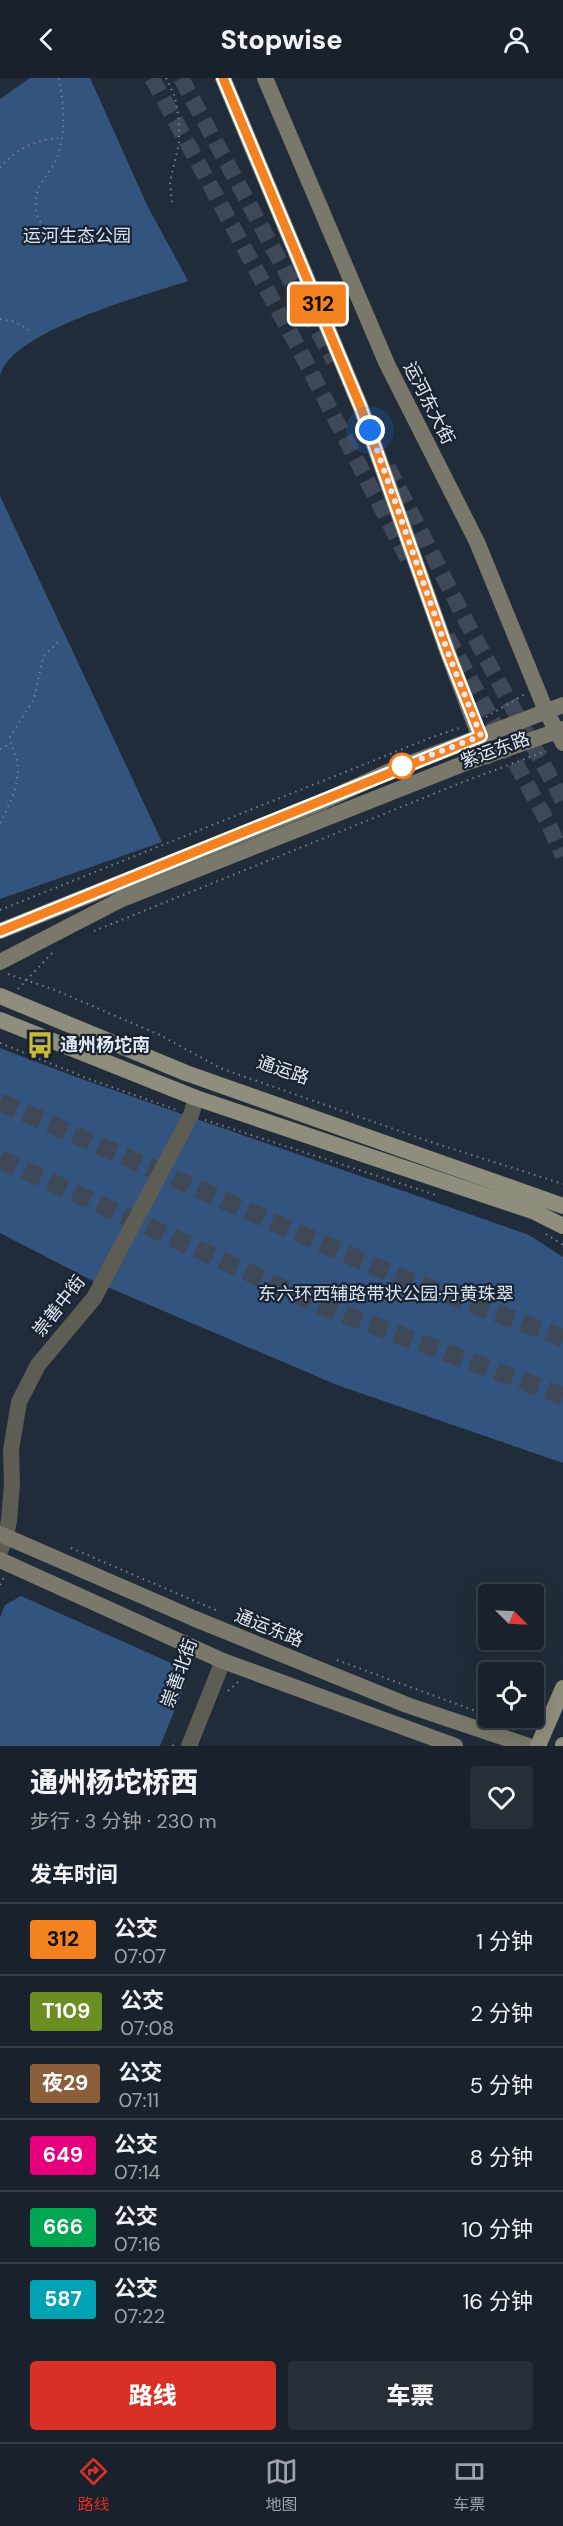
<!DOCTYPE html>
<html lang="zh">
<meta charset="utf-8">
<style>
body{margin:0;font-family:"DM Sans","Noto Sans SC",sans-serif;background:#262e38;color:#f1f3f6;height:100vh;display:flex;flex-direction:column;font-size:22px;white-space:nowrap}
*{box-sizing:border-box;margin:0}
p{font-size:20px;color:#9fa3a9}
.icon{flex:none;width:33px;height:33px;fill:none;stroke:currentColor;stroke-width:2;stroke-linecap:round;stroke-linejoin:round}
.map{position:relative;height:1668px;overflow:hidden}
.sheet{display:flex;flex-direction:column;background:#19212c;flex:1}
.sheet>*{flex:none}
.badge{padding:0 12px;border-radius:4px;font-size:21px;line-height:39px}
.needle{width:39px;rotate:114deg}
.buttons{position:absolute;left:478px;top:1506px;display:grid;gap:12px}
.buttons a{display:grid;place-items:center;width:66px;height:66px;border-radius:6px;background:#19212c;box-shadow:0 6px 24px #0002,0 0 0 2px #373e48;font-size:30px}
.you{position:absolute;width:30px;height:30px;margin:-15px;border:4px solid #fff;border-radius:50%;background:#1a73e8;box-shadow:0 0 0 9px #1a73e833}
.map>.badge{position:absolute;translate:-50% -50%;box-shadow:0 0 0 3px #fff}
h2{padding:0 30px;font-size:22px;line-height:54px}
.round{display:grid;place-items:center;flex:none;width:63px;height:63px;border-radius:6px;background:#262e38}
.summary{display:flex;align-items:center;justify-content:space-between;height:102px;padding:0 30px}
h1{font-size:28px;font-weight:800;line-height:45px}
.action{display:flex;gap:12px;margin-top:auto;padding:12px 30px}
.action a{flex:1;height:69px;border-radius:6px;background:#d93025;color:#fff;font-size:24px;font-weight:800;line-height:69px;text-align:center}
.action a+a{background:#262e38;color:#f1f3f6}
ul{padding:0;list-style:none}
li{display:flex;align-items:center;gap:18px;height:72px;padding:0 30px;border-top:2px solid #373e48}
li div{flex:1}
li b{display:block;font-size:22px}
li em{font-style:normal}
li .badge{min-width:66px;font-weight:700;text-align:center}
header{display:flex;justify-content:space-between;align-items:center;height:78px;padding:0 30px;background:#19212c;font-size:27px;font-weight:800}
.menu{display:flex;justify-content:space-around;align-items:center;height:84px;border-top:2px solid #373e48;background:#19212c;font-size:16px;color:#9fa3a9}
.menu a{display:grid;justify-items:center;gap:3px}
.menu .active{color:#d93025}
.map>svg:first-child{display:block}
.green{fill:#33547e}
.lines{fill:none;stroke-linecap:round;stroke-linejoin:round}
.trunk-tunnel{stroke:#3e4856;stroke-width:16;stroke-dasharray:16 8;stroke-linecap:butt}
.motorway-tunnel{stroke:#3e4856;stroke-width:18;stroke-dasharray:18 9;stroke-linecap:butt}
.path{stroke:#757e8a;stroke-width:2;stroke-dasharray:1.5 4.5;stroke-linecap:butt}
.tertiary{stroke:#5d5d54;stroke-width:16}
.secondary{stroke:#79786a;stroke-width:16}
.primary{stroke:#8f8d7b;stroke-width:16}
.line-casing{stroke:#fff;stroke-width:14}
.line{stroke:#f58220;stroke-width:9}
.walk{stroke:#e2e9f2;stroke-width:6;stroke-dasharray:0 10.8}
.stop-dot{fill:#fff;stroke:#f58220;stroke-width:3}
.labels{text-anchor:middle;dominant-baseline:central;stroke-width:4.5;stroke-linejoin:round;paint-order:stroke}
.park-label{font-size:18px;fill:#d6e4f6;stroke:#182230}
.street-label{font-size:18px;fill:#e2e9f2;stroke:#182230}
.poi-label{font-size:18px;font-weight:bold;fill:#e2e9f2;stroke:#182230;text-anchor:start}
</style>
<header><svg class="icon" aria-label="back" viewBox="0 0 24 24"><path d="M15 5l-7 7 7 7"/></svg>Stopwise<svg class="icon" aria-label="person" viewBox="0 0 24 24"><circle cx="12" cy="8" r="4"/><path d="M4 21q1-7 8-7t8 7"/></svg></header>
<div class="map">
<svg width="563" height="1668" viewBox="0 0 563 1668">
<rect width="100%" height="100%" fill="#212c3a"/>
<g class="green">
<path d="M30,0H90L147,127L188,203C146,217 10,253 0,298V21Z"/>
<path d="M0,418L162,764L0,821Z"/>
<path d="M0,970L76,999L529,1157L563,1179V1385L337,1307L91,1202L0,1155Z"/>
<path d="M21,1518L180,1589L185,1607L160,1668H0V1539L5,1527Z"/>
</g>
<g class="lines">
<g class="trunk-tunnel">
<path d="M152,0L298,269L411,487"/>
<path d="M181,0L334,283"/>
<path d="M388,389L468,547L563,723"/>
<path d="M447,558L548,745L563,778"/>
</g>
<g class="motorway-tunnel">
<path d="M0,1024L392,1196L563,1260"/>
<path d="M0,1081L324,1229L563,1318"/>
</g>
<g class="path">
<path d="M59,0C64,26 66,51 58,77C54,89 45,97 39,109C36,116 35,123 36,131C39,159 70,157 91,159"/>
<path d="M166,0L175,19L179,43V65L170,104L172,126"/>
<path d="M0,90C15,71 37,61 61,60"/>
<path d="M0,241L15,244L29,252"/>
<path d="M486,639L525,616"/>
<path d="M0,671L10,666"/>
<path d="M0,745C10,726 21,704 17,682C15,673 10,668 10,659L34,621L43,579L58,564"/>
<path d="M0,832L430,660L459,650"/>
<path d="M94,853L463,704L546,673"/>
<path d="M8,896L55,912L160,957L220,990L428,1063L563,1106"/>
<path d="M18,911L55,872"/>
<path d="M0,965L89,1001L177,1032"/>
<path d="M205,1042L436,1117"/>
<path d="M546,1156L563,1167"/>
<path d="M71,1470L218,1533"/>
<path d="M0,1507L4,1499"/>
<path d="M337,1582L489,1638"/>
<path d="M228,1613L239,1603"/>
<path d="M524,1652L532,1640"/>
<path d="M173,1668L175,1662"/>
</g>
<g class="tertiary">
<path d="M0,1473L6,1459L9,1442L12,1406L11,1372L19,1324L38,1287L94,1220L191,1037L196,1020"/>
<path d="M189,1668L223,1583"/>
</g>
<g class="secondary">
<path d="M223,0L361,330L448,575L487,678"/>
<path d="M265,0L387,286L477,464L546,633L563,665"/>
<path d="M0,853L322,724L390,693L563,627"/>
<path d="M0,884L122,821L460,687L563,651"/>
<path d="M0,1456L193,1540L407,1627L529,1668"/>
<path d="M0,1482L223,1583L455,1668"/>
</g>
<g class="primary">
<path d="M0,918L186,995L563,1128"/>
<path d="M0,942L196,1020L535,1134L563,1148"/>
<path d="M538,1668L563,1610"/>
<path d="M563,1668V1667"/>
</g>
</g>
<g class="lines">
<defs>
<path id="line" d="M0,853L481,658L448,575L361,330L223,0"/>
</defs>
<use href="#line" class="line-casing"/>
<use href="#line" class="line"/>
<path class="walk" d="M370,352L448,575L481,658L402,688"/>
</g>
<defs>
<symbol id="bus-bare" viewBox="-9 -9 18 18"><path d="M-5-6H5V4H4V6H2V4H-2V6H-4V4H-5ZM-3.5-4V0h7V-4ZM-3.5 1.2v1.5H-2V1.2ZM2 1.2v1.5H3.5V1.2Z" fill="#caba3a" stroke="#182230" stroke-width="2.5" paint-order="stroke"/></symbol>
</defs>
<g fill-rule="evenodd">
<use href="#bus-bare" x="21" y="948" width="38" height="38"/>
</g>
<circle class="stop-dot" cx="402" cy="688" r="12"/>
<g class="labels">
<g class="park-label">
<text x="77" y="158">运河生态公园</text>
<text x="386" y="1216">东六环西辅路带状公园·丹黄珠翠</text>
</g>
<g class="street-label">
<text transform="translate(429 325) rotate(63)">运河东大街</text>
<text transform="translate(495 672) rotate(-20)">紫运东路</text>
<text transform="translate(283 992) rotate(19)">通运路</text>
<text transform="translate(59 1228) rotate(-52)">崇善中街</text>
<text transform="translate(269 1550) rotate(22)">通运东路</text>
<text transform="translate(179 1595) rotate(-70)">崇善北街</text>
</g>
<g class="poi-label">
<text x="60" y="967">通州杨坨南</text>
</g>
</g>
</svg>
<div class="buttons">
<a><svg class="needle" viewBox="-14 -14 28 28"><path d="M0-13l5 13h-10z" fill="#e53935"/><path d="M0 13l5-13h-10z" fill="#9fa3a9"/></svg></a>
<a><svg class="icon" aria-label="locate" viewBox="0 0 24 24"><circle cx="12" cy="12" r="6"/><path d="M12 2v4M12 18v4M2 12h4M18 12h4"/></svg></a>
</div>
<div class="you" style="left:370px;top:352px"></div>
<b class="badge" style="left:318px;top:226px;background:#f58220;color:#111">312</b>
</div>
<section class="sheet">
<div class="summary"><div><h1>通州杨坨桥西</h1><p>步行 · 3 分钟 · 230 m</p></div><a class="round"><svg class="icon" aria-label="heart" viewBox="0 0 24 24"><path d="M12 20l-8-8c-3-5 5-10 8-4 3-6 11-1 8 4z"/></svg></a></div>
<h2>发车时间</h2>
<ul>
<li><span class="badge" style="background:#f58220;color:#111">312</span><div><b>公交</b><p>07:07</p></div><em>1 分钟</em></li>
<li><span class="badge" style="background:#6b8e23;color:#fff">T109</span><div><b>公交</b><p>07:08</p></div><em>2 分钟</em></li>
<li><span class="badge" style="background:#8b5e3c;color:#fff">夜29</span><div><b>公交</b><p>07:11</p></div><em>5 分钟</em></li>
<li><span class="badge" style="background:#e6007e;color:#fff">649</span><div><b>公交</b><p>07:14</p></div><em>8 分钟</em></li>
<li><span class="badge" style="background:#00a651;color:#fff">666</span><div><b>公交</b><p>07:16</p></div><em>10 分钟</em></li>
<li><span class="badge" style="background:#00a3b4;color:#fff">587</span><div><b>公交</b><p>07:22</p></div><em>16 分钟</em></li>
</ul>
<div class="action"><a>路线</a><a>车票</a></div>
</section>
<nav class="menu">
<a class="active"><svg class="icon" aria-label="directions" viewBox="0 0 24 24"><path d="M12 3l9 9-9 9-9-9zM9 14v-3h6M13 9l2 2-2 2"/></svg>路线</a>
<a><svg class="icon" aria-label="map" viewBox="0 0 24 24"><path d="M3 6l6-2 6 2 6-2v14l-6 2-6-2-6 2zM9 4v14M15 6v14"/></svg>地图</a>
<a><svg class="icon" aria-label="tickets" viewBox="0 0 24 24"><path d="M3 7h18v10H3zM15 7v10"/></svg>车票</a>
</nav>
